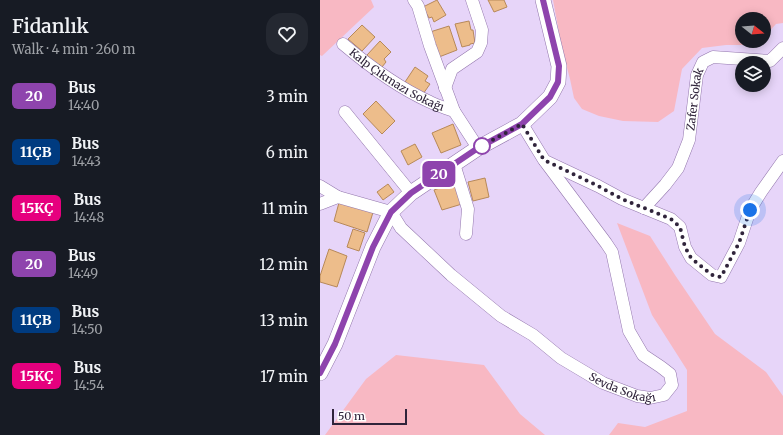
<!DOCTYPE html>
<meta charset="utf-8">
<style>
body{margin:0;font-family:Merriweather,serif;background:#242831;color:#f1f3f6;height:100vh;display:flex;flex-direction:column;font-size:15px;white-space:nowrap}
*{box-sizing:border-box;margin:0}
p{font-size:13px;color:#9ea1a6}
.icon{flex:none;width:22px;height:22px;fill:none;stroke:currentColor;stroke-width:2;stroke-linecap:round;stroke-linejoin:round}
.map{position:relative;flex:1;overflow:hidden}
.side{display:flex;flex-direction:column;background:#171b24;width:320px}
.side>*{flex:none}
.badge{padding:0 8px;border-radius:6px;font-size:14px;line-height:26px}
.needle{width:26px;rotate:107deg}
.tools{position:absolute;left:415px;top:12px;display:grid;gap:8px}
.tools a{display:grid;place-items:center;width:36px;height:36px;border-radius:50%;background:#171b24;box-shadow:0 2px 10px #0003;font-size:20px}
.scale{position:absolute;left:12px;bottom:10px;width:75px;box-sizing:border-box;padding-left:4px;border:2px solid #30243b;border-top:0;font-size:11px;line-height:14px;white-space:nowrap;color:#30243b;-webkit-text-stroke:3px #fff;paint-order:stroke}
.you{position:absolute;width:20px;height:20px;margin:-10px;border:3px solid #fff;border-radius:50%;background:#1a73e8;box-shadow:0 0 0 6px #1a73e833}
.map>.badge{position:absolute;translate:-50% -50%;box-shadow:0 0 0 2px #fff}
.round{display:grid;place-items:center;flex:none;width:42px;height:42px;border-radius:16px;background:#242831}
.summary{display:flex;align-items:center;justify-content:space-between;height:68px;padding:0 12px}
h1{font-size:19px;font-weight:600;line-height:30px}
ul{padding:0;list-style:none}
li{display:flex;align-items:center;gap:12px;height:56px;padding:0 12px}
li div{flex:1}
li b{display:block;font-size:15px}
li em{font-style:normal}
li .badge{min-width:44px;font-weight:700;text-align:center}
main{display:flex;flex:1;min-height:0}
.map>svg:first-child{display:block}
.green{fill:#f8b8c3}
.building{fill:#edbd8b;stroke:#b78959}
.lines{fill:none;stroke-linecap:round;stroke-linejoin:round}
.minor-casing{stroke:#9377ad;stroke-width:13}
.major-casing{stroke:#9377ad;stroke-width:16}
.minor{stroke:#fff;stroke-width:12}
.major{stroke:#fff;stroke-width:15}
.line-casing{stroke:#fff;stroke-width:9}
.line{stroke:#8e44ad;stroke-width:6}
.walk{stroke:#30243b;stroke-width:4;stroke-dasharray:0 7.2}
.stop-dot{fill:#fff;stroke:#8e44ad;stroke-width:2}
.labels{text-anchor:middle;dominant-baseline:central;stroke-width:3.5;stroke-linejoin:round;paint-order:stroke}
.street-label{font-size:11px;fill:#30243b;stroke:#fff}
</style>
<main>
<section class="side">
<div class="summary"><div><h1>Fidanlık</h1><p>Walk · 4 min · 260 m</p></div><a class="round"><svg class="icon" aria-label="heart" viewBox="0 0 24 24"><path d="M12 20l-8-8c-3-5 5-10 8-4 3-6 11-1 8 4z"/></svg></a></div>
<ul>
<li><span class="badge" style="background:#8e44ad;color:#fff">20</span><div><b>Bus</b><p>14:40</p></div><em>3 min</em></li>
<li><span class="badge" style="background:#003b80;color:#fff">11ÇB</span><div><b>Bus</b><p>14:43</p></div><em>6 min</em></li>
<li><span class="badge" style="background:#e6007e;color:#fff">15KÇ</span><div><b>Bus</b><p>14:48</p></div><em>11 min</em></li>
<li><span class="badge" style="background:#8e44ad;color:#fff">20</span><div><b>Bus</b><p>14:49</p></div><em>12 min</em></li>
<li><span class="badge" style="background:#003b80;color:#fff">11ÇB</span><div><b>Bus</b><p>14:50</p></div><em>13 min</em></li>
<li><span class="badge" style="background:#e6007e;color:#fff">15KÇ</span><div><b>Bus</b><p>14:54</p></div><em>17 min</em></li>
</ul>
</section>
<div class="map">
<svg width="463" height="435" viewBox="0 0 463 435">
<rect width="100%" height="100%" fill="#e7d5f9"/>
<g class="green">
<path d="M0,0H51L54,7L2,56L0,55Z"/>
<path d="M233,0H463V23L456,24L444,37V19H422V41H440L437,45H406L382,48L362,69L354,111L338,122L303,121L279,116L262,109L254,98L250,79L242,49Z"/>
<path d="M297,223L330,236L355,275L395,334L446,372L463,396V435H289L298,423L325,427L367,411V370L332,315Z"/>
<path d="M76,355L164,365L200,414L225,435H5L46,379Z"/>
</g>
<g class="building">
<path d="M117,0L126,15L114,22L112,17L109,18L103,7Z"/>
<path d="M168,0H184L187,7L174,12Z"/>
<path d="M149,21L151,30H153L155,43L150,44V45L142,47L135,24Z"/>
<path d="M42,25L55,37L42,51L28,39Z"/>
<path d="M129,26L137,50L119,57L110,32Z"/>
<path d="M60,41L71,52L64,59L66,62L62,67L59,64L58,66L47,55Z"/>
<path d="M95,67L108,76L105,81L110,84L103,94L85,82Z"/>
<path d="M56,101L75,121L62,134L43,114Z"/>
<path d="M133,124L141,145L121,153L112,133Z"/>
<path d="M95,144L102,157L88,165L81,151Z"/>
<path d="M165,178L169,197L153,201L148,182Z"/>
<path d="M134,183L142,204L122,210L114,190Z"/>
<path d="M68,184L74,192L63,200L57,192Z"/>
<path d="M20,199L54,209L47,232L14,221Z"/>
<path d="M33,229L45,233L39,251L27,247Z"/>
<path d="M9,249L27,256L17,287L0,282V276Z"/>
</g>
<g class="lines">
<defs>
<g id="minor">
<path d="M94,0L98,6L110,46L134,111L158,148"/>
<path id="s1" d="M23,44C49,66 79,88 110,102C118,106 126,108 134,111"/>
<path d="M125,88L132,69L157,52L161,43L162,30L152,0"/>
<path d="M25,112L91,193"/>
<path d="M225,161L278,186L302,199L351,219L360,227L365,247L371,258L392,275L401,277L419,243L430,210L441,192L463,161"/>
<path d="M134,164L148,209L146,234"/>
<path d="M0,186L18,197"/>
<path id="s2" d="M0,204L18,197L71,212L81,228L131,275L181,316L213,335L241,358L283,383L317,396L330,398L344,395L352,385L350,374L341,367L323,355L309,331L292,252L286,243L224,160L202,124"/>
<path id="s3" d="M324,208L345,185L358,168L369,140L377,75L383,62L393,57L450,61L463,48"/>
</g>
<path id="major" d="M0,373L15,344L53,247L71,212L91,193L158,148L202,124L230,97L238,82L239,66L223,0"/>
</defs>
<use href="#minor" class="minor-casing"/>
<use href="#major" class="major-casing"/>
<use href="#minor" class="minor"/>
<use href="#major" class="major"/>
</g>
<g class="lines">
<defs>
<path id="line" d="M0,373L15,344L53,247L71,212L91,193L158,148L202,124L230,97L238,82L239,66L223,0"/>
</defs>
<use href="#line" class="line-casing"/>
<use href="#line" class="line"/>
<path class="walk" d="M162,146L158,148L202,124L224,160L278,186L302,199L351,219L360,227L365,247L371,258L392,275L401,277L419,243L430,210"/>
</g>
<circle class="stop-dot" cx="162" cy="146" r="8"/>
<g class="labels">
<g class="street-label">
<text stroke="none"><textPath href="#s1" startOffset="65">Kalp Çıkmazı Sokaḡı</textPath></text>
<text stroke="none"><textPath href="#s3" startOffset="124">Zafer Sokak</textPath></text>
<text stroke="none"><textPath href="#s2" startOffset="369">Sevda Sokağı</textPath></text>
</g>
</g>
</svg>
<div class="tools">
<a><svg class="needle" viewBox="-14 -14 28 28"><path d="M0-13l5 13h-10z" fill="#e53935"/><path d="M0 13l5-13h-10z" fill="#9ea1a6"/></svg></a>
<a><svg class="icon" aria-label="layers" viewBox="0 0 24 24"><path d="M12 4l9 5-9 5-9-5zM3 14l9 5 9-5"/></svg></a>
</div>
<div class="scale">50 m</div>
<div class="you" style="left:430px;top:210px"></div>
<b class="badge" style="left:119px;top:174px;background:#8e44ad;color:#fff">20</b>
</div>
</main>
